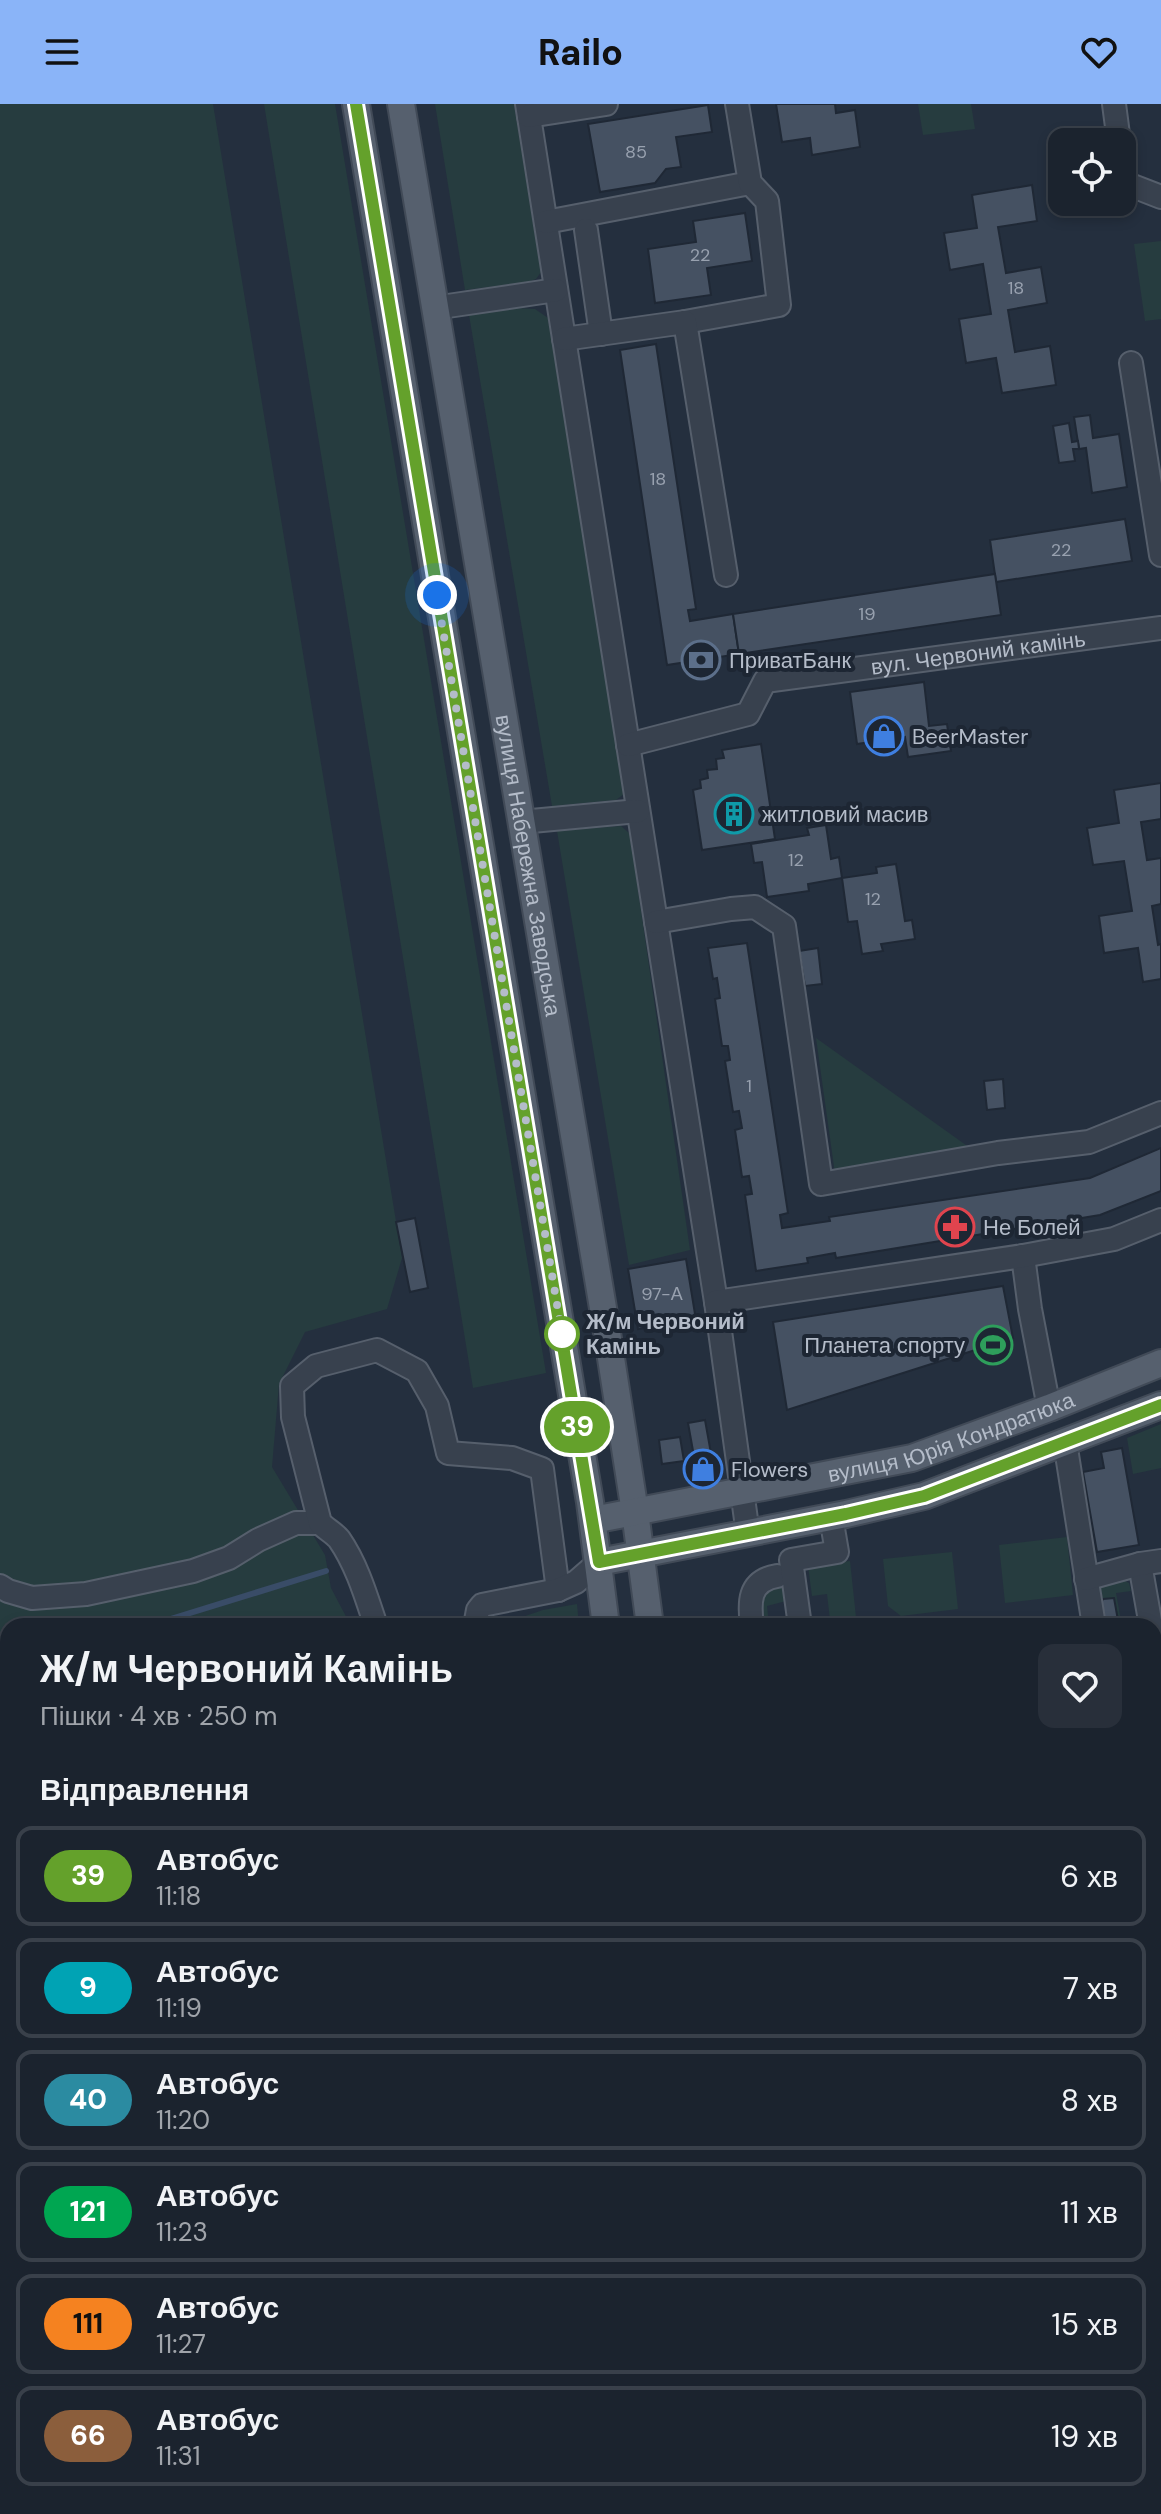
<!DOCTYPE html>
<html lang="uk">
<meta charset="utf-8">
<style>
body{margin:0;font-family:"DM Sans",sans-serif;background:#282f3a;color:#f1f3f6;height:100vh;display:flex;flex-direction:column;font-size:30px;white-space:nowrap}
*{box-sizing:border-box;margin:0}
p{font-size:26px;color:#a0a4aa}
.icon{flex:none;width:44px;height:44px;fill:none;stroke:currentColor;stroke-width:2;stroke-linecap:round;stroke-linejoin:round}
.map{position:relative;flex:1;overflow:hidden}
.sheet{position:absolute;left:0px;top:1514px;width:1162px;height:896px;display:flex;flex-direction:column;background:#1b232e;border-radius:24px 24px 0 0;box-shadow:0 4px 12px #0003,0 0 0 2px #39404a}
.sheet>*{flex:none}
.badge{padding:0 16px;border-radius:26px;font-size:28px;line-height:52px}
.fabs{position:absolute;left:1048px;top:24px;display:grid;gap:16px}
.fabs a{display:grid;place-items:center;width:88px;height:88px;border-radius:16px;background:#1b232e;box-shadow:0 4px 12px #0003,0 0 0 2px #39404a;font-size:40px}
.you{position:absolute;width:40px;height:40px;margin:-20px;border:6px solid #fff;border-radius:50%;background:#1a73e8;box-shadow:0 0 0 12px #1a73e833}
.map>.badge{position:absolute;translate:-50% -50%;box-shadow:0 0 0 4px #fff}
h2{padding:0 40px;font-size:30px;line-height:72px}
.round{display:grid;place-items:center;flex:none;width:84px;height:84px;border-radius:16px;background:#282f3a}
.summary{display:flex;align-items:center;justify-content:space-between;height:136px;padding:0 40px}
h1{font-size:38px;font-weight:800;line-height:60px}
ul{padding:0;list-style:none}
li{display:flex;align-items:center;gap:24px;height:100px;margin:0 16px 12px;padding:0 24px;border:4px solid #39404a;border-radius:16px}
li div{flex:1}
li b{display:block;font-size:30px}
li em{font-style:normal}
li .badge{min-width:88px;font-weight:700;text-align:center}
header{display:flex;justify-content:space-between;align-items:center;height:104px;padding:0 40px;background:#8ab4f8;color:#111;font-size:36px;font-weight:800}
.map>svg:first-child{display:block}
.green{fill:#263c3f}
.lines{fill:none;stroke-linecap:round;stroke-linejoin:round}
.stream{stroke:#394c67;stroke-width:6}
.building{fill:#455162;stroke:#1f2835;stroke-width:2}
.minor-casing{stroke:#565f6c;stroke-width:26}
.major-casing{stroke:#414a57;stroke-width:30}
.minor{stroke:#38414e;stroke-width:22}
.major{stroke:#56606e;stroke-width:26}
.line-casing{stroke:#fff;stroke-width:18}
.line{stroke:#64a12b;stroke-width:12}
.walk{stroke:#b4bcc9;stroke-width:8;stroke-dasharray:0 14.4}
.stop-dot{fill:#fff;stroke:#64a12b;stroke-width:4}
.labels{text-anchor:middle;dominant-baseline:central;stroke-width:8;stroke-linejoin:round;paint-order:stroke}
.number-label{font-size:18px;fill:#98a1af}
.street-label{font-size:22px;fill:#b4bcc9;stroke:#1d2633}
.poi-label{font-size:22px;fill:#b4bcc9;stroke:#1d2633;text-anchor:start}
.stop-label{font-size:22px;font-weight:bold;fill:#b4bcc9;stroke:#1d2633;text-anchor:start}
</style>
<header><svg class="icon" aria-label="menu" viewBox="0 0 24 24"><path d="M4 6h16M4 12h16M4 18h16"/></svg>Railo<svg class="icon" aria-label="heart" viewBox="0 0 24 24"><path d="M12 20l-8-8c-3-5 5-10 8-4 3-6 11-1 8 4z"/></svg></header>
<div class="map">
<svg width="1161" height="2410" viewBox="0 0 1161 2410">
<rect width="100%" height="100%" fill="#242f3e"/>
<g class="green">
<path d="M0,0H213L402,1154L387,1205L305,1228L279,1280L272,1363L325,1451L331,1484L351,1522H8V2240L0,2246Z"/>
<path d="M264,0H335L546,1269L473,1284Z"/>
<path d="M435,0H514L541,168L536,175L528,178L465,186Z"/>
<path d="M918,0H971L975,25L923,31Z"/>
<path d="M1161,137V215L1145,217L1134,140Z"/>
<path d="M515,204L535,205L548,214L624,690L616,696L552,702L469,211Z"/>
<path d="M621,722L630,730L690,1146L629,1161L557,727Z"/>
<path d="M816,934L970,1044L835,1070Z"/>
<path d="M1161,1320V1364L1133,1370L1127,1334Z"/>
<path d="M1067,1433L1073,1491L1005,1499L999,1441Z"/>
<path d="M952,1448L958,1505L901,1512L888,1502L883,1455Z"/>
<path d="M850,1457L856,1513L830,1516L827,1490L812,1492L808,1462Z"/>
<path d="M1119,1474L1129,1479L1131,1487L1116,1489L1122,1522H1101L1096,1489L1099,1481Z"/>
<path d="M771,1482L781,1483L786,1486V1497L767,1502L769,1522H758L761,1487Z"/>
<path d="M577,1500L579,1522H507V1518L543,1506Z"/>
<path d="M8,2279V2402H558L559,2410H0V2285Z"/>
<path d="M597,2402H668L669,2410H598Z"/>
<path d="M861,2402H963L964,2410H862Z"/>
</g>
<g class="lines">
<g class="stream">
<path d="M148,1522L326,1467"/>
<path d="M0,1567L8,1564"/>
</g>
</g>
<g class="building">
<path d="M776,0H835L836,9L855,6L860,43L812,51L810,34L782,38Z"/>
<path d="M708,1L712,28L676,33L681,63L666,65L655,79L600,88L588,20Z"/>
<path d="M1032,81L1037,117L998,123L1006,169L1041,163L1047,199L1008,206L1015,248L1050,242L1056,281L1002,289L996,254L966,259L959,215L991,210L983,160L950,166L944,129L977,124L972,91Z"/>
<path d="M745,109L752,157L707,164L711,191L655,199L648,145L696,138L693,117Z"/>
<path d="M656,240L696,505L688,506L690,517L733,510L739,550L667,561L620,246Z"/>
<path d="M1090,311L1093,334L1119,330L1127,383L1092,389L1086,344L1079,345L1074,313Z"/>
<path d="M1069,319L1072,338L1078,337L1079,345H1073L1075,357L1059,359L1053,322Z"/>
<path d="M1125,415L1132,457L996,478L990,436Z"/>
<path d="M995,470L1001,511L739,550L733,510Z"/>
<path d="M924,578L929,622L947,620L951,647L908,653L905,633L857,640L850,588Z"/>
<path d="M761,640L775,735L702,746L693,686L701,684L700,676L708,674L707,666L717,665L716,655L724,654L722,646Z"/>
<path d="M1161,679V715L1141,718L1147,756L1161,754V800L1152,802L1158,841L1161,840V875L1143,878L1138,844L1104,849L1099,812L1132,807L1124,757L1093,761L1087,724L1119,719L1114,686Z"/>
<path d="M826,721L831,755L839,753L842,774L808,780L809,787L767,793L762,758L754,759L751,740L809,731L807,724Z"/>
<path d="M896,760L905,817L912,816L915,835L881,840L883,847L862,850L857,817L848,818L842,774L877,769L876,763Z"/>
<path d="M747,839L788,1109L780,1111L782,1124L830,1117L829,1113L1090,1074L1161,1044V1087L1100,1111L836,1154L835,1149L807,1154L808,1159L756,1167L745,1091L752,1090L749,1072L742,1073L735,1026L742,1024L739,1007L733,1008L725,957L730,956L728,942H722L715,895L720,894L717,874L713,875L708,844Z"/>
<path d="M818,844L822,880L805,882L799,847Z"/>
<path d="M1003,975L1005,1004L987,1006L984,977Z"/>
<path d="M415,1114L428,1184L410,1188L396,1118Z"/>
<path d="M686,1155L696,1216L638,1225L628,1165Z"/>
<path d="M1003,1182L1013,1234L787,1306L773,1218Z"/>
<path d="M705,1316L712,1355L695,1358L688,1319Z"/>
<path d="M680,1333L684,1357L662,1360L659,1336Z"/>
<path d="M1122,1344L1139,1441L1097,1448L1083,1368L1104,1364L1101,1348Z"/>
<path d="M714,1355L716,1365L710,1370L692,1374L690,1359Z"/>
<path d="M1114,1494L1119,1522H1104L1101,1499L1103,1495Z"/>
<rect x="1154" y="2022" width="7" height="41"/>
<path d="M1007,2402H1046L1047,2410H1008Z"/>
</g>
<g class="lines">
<defs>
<g id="minor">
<path d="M527,0L716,1198L748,1430"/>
<path d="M1114,0L1119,38"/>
<path d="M529,12L606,0"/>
<path d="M1122,60L1125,79L1161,93"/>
<path d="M546,118L750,79"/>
<path d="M586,126L601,230"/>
<path d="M434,204L556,186"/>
<path d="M685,218L779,201L767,97L750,79L737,0"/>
<path d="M564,235L685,218L726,471"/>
<path d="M1131,259L1161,451"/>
<path id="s1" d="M628,641L748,610L765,577L1161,524"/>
<path d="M521,718L638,707"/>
<path d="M656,818L731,805L755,803L784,822L821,1080L998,1049L1089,1038L1161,1009"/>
<path d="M1023,1152L1030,1205L1049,1304"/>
<path d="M716,1198L1023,1152L1114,1135L1161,1116"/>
<path d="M1065,1338L1094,1522"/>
<path d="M1140,1460L1151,1522"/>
<path d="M1086,1475L1140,1460L1161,1457"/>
<path d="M0,1482L8,1487L32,1494L86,1490L193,1467L229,1454L258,1436L296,1419H320"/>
<path d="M376,1522C366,1492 357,1461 339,1435C334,1429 326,1425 320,1419L293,1313L292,1282L316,1262L377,1246L417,1267L437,1302L448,1349L512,1354L542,1365L558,1486"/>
<path d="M475,1522L478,1506L482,1501L558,1486L576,1478L599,1458"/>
<path d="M752,1522C749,1499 748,1477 777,1472"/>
<path d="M800,1522L791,1456L837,1448L831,1413"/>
<path d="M1154,1544L1161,1587"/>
<path d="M1154,1604L1161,1602"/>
<path d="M1154,1708L1161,1716"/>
<path d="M1154,1994L1161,1992"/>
<path d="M1154,2097H1161"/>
<path d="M1154,2265L1161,2266"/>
<path d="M0,2270L8,2263"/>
<path d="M567,2402L568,2410"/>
<path d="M970,2402V2410"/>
<path d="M1070,2402L1071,2410"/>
<path d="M756,2410L840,2402"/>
</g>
<g id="major">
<path d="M356,0L590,1398L606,1522"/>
<path id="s2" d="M401,0L606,1222L635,1408L650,1522"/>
<path id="s3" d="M593,1416L912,1354L1049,1304L1161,1259"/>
<path d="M599,1458L846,1410L924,1392L1161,1301"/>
<path d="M695,2402L696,2410"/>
<path d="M740,2402L741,2410"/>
</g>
</defs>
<use href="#minor" class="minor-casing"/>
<use href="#major" class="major-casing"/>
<use href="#minor" class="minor"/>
<use href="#major" class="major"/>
</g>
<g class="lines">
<defs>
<path id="line" d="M356,0L599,1458L846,1410L924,1392L1161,1301"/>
</defs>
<use href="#line" class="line-casing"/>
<use href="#line" class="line"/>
<path class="walk" d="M437,491L562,1230"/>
</g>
<defs>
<symbol id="bank-ring" viewBox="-11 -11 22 22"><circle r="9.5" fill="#1d2633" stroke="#5c6f8a" stroke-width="1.5"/><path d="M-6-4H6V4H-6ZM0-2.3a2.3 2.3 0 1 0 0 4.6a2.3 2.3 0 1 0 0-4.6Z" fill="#5c6f8a"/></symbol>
<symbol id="shop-ring" viewBox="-11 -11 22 22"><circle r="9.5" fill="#1d2633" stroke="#3f7fe0" stroke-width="1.5"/><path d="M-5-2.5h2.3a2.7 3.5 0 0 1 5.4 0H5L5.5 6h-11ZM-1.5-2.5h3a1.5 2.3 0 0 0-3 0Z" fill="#3f7fe0"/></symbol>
<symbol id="building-ring" viewBox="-11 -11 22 22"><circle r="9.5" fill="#1d2633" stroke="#0f9aa8" stroke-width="1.5"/><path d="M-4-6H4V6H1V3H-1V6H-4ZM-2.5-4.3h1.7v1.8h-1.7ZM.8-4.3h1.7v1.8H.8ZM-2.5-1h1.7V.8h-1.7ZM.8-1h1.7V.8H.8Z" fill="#0f9aa8"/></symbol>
<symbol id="pharmacy-ring" viewBox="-11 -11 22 22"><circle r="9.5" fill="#1d2633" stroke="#e0444e" stroke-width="1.5"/><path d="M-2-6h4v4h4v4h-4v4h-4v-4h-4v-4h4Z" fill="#e0444e"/></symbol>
<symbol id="stadium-ring" viewBox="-11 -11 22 22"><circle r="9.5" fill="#1d2633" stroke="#2e9e5b" stroke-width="1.5"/><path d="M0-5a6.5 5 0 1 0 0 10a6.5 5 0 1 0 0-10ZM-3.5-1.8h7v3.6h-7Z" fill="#2e9e5b"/></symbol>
</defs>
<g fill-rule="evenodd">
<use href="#bank-ring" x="679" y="534" width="44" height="44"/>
<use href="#shop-ring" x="862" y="610" width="44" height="44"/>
<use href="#building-ring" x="712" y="688" width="44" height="44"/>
<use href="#pharmacy-ring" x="933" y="1101" width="44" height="44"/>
<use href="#stadium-ring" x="971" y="1219" width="44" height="44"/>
<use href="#shop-ring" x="681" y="1343" width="44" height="44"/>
</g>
<circle class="stop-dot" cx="562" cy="1230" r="16"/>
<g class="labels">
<g class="number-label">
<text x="636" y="48">85</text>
<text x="700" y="151">22</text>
<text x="1016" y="184">18</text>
<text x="658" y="375">18</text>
<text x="1061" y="446">22</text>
<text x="867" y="510">19</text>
<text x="796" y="756">12</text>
<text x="873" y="795">12</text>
<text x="749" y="982">1</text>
<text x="662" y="1190">97-А</text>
</g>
<g class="street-label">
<text stroke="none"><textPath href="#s1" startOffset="376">вул. Червоний камінь</textPath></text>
<text stroke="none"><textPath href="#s2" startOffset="772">вулиця Набережна Заводська</textPath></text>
<text stroke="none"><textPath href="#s3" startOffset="368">вулиця Юрія Кондратюка</textPath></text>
</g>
<g class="poi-label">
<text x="729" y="556">ПриватБанк</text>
<text x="912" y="632">BeerMaster</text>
<text x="762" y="710">житловий масив</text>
<text x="983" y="1123">Не Болей</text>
<text x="965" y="1241" text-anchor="end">Планета спорту</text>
<text x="731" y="1365">Flowers</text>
</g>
<g class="stop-label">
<text x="586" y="1217">Ж/м Червоний<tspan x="586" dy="25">Камінь</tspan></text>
</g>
</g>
</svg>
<div class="fabs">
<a><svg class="icon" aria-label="locate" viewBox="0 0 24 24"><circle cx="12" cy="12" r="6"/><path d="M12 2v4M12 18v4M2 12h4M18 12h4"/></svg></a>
</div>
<div class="you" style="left:437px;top:491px"></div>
<b class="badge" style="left:577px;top:1323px;background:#64a12b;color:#fff">39</b>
<section class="sheet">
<div class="summary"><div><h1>Ж/м Червоний Камінь</h1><p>Пішки · 4 хв · 250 m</p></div><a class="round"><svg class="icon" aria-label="heart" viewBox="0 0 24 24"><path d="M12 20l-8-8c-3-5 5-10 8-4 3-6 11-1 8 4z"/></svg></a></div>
<h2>Відправлення</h2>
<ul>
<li><span class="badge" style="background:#64a12b;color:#fff">39</span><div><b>Автобус</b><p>11:18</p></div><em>6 хв</em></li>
<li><span class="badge" style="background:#00a3b4;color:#fff">9</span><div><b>Автобус</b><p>11:19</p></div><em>7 хв</em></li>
<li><span class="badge" style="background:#2b8ba1;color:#fff">40</span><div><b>Автобус</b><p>11:20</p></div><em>8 хв</em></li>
<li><span class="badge" style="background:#00a651;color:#fff">121</span><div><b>Автобус</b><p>11:23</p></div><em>11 хв</em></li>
<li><span class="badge" style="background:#f58220;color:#111">111</span><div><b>Автобус</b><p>11:27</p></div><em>15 хв</em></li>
<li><span class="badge" style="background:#8b5e3c;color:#fff">66</span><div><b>Автобус</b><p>11:31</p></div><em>19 хв</em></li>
</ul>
</section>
</div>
